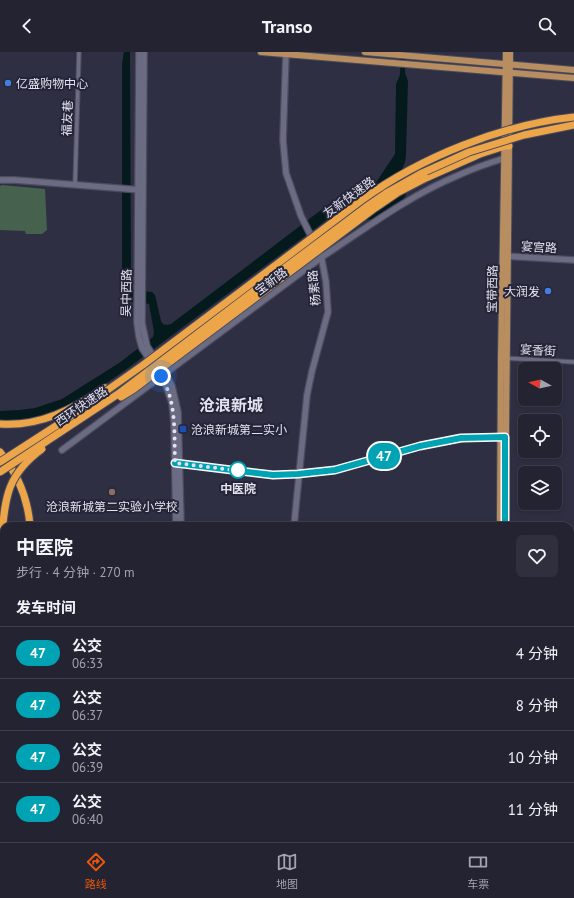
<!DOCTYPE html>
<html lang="zh">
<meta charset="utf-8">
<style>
body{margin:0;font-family:"PT Sans","Noto Sans SC",sans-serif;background:#2f2f3e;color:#f1f3f6;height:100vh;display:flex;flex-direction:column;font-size:15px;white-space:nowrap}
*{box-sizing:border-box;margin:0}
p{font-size:13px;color:#a3a4ac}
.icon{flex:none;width:22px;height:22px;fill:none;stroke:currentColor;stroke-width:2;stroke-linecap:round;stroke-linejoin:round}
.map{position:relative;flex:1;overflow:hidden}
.drawer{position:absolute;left:0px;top:470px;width:574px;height:320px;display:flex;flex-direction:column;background:#232332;border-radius:12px 12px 0 0;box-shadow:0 2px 6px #0003,0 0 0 1px #40404d}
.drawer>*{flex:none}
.badge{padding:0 8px;border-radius:13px;font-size:14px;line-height:26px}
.needle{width:26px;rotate:278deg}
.fabs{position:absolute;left:518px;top:310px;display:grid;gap:8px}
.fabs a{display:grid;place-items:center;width:44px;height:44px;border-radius:6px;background:#232332;box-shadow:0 2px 6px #0003,0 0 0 1px #40404d;font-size:20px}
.you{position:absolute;width:20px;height:20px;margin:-10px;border:3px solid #fff;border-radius:50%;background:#1a73e8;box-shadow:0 0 0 6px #1a73e833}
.map>.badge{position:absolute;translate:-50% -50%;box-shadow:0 0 0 2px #fff}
h2{padding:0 16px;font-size:15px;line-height:36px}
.round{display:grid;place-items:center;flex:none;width:42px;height:42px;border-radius:6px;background:#2f2f3e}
.overview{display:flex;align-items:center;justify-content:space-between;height:68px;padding:0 16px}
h1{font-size:19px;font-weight:700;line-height:30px}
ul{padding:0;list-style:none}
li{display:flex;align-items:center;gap:12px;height:52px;padding:0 16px;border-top:1px solid #40404d}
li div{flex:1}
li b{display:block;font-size:15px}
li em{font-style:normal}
li .badge{min-width:44px;font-weight:700;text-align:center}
header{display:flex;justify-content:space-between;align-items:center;height:52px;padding:0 16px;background:#232332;font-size:18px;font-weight:700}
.tab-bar{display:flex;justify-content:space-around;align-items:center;height:56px;border-top:1px solid #40404d;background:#232332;font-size:11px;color:#a3a4ac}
.tab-bar a{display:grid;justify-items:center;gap:2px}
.tab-bar .on{color:#ea580c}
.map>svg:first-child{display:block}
.green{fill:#46614e}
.water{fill:#041a1d}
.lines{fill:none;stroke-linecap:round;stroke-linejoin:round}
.street-casing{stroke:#4c4c5d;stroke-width:5.5}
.secondary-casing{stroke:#4c4c5d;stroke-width:8}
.primary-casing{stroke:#4c4c5d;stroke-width:8}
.highway-casing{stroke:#4c4c5d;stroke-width:9}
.street{stroke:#6b6c83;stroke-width:3.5}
.secondary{stroke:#6b6c83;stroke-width:5.5}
.primary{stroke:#b88e60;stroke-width:6}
.highway{stroke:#eca549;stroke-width:7}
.highway-bridge-casing{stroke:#4c4c5d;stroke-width:9;stroke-linecap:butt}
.highway-bridge{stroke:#eca549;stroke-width:7}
.line-casing{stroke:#fff;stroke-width:9}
.line{stroke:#00a3b4;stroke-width:6}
.walk{stroke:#e3e3f0;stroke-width:4;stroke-dasharray:0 7.2}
.shop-dot{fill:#3f7fe0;stroke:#252539;stroke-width:1.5}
.transit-dot{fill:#1a4fb4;stroke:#252539;stroke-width:1.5}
.stop-dot{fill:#fff;stroke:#00a3b4;stroke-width:2}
.education-dot{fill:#8d6e63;stroke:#252539;stroke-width:1.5}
.labels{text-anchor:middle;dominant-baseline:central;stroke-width:4;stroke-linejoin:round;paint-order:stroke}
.poi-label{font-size:12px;fill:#e3e3f0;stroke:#252539;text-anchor:start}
.street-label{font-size:12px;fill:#e3e3f0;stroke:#252539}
.stop-label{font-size:12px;font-weight:bold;fill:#e3e3f0;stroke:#252539}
.district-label{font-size:16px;font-weight:bold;fill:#e3e3f0;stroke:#252539}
</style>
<header><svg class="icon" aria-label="back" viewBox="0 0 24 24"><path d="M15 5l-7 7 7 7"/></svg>Transo<svg class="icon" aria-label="search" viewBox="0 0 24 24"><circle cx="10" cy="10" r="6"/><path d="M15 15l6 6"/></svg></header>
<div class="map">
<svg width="574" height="790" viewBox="0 0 574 790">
<rect width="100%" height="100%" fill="#2f2f43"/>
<path class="green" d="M2,133L45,137L47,178L42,182H26L25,179L0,178V134Z"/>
<path class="water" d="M124,0H130L131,237L132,238L152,240L155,243L161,269L163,272L167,273L171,272L346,139L351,137L372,134L377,129L395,102L396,32L400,23L401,0H405V21L408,29L406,103L405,110L400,122C402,128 406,135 406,141C406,151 382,162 374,167C362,170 358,161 352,152H348L124,319C100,335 75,355 46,364C31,368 15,369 0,370V359L19,358L35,356L62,347L119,311L153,285L154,280L149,252C139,249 126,254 122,242V12Z"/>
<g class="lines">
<defs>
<g id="street">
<path d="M75,133L79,0"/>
<path d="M505,306L574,310"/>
<path d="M178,411L273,423L298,422L335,418L420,394L461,386L502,385"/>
</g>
<g id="secondary">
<path d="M139,0L137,271L139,285L142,296L165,331L172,351L174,371L176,474"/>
<path d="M144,0L142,271L147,294L155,307"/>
<path d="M286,0L283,88L286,121L301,164L313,188"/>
<path d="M0,128H15L141,138"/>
<path d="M504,204L574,208"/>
<path d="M164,319L172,334L178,360L181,474"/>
<path d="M62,398L322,205C366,176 410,143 459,123C474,116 489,111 505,106H508"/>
<path d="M294,474L307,343L312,319L328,260L326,230L321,203"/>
<path d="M570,546H574"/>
<path d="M0,693L4,694"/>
<path d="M570,696H574"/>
<path d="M0,698H4"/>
<path d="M570,700H574"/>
</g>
<g id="primary">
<path d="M261,0L574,26"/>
<path d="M365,0L574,18"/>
<path d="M500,474L501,306L506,0"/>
<path d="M505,474L510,0"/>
<path d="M505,786V790"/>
<path d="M510,786V790"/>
</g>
<g id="highway">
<path d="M426,126L480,102L505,94H509"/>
<path d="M0,372C40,375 73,357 105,336"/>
<path d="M0,400C17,421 28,447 30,474"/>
<path d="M0,494L2,483"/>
<path d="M0,564L4,559"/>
</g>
</defs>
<use href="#street" class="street-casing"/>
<use href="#secondary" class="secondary-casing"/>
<use href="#primary" class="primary-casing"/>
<use href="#highway" class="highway-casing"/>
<use href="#street" class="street"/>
<use href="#secondary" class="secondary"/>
<use href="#primary" class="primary"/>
<use href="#highway" class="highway"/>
<defs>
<g id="highway-bridge">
<path d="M121,345L134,337L375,156L397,141L426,126"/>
<path d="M0,410L65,368L143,313L362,148C421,105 501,73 574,65"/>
<path d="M0,420L118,342L271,226L366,155L388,140L420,122L469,100L524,83L574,73"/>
<path d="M2,483C5,444 8,422 42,397"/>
</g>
</defs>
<use href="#highway-bridge" class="highway-bridge-casing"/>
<use href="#highway-bridge" class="highway-bridge"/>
</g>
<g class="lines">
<defs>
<path id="line" d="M175,411L273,423L298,422L335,418L420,394L461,386L505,385V474"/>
</defs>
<use href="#line" class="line-casing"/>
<use href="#line" class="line"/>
<path class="walk" d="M161,324C177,350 174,382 175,411L242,419L238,418"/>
</g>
<g class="shop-dot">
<circle cx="8" cy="31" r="4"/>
<circle cx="548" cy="239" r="4"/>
</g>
<rect class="transit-dot" x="179" y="373" width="8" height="8" rx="2"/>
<circle class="stop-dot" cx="238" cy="418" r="8"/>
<circle class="education-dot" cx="112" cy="440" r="4"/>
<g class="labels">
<g class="poi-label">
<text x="16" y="31">亿盛购物中心</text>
<text x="540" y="239" text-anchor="end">大润发</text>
<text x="191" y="377">沧浪新城第二实小</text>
<text x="112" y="454" text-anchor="middle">沧浪新城第二实验小学校</text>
</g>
<g class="street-label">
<text transform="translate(67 66) rotate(-88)">福友巷</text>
<text transform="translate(349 145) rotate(-36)">友新快速路</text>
<text transform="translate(539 195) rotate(3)">宴宫路</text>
<text transform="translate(271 229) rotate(-37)">宝新路</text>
<text transform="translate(314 236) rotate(-96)">杨素路</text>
<text transform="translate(492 237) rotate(-89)">宝带西路</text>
<text transform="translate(126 241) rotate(-89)">吴中西路</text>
<text transform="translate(538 298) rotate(3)">宴香街</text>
<text transform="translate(81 354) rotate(-34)">西环快速路</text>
</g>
<g class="stop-label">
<text x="238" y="436">中医院</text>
</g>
<g class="district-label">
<text x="231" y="353">沧浪新城</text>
</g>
</g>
</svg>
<div class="fabs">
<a><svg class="needle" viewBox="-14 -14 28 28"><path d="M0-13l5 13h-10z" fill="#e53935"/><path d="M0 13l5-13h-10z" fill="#a3a4ac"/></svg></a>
<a><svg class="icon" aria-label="locate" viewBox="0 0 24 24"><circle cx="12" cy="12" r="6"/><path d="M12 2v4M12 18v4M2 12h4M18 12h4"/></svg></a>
<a><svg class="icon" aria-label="layers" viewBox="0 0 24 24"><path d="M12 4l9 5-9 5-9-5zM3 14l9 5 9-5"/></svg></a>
</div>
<div class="you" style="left:161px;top:324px"></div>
<b class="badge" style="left:384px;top:404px;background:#00a3b4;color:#fff">47</b>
<section class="drawer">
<div class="overview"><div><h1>中医院</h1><p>步行 · 4 分钟 · 270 m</p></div><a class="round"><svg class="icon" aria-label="heart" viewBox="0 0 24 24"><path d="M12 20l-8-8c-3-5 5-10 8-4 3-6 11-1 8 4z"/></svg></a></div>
<h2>发车时间</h2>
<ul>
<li><span class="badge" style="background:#00a3b4;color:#fff">47</span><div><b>公交</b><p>06:33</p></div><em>4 分钟</em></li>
<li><span class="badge" style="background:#00a3b4;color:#fff">47</span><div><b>公交</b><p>06:37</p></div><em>8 分钟</em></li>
<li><span class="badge" style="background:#00a3b4;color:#fff">47</span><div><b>公交</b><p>06:39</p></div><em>10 分钟</em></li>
<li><span class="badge" style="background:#00a3b4;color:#fff">47</span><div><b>公交</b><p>06:40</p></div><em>11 分钟</em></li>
</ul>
</section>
</div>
<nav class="tab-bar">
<a class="on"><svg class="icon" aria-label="directions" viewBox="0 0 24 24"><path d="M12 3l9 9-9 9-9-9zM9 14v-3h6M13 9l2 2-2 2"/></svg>路线</a>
<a><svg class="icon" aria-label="map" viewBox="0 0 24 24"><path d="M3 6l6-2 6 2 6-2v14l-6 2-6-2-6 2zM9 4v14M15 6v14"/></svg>地图</a>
<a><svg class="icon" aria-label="tickets" viewBox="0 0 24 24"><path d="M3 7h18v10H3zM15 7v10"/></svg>车票</a>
</nav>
